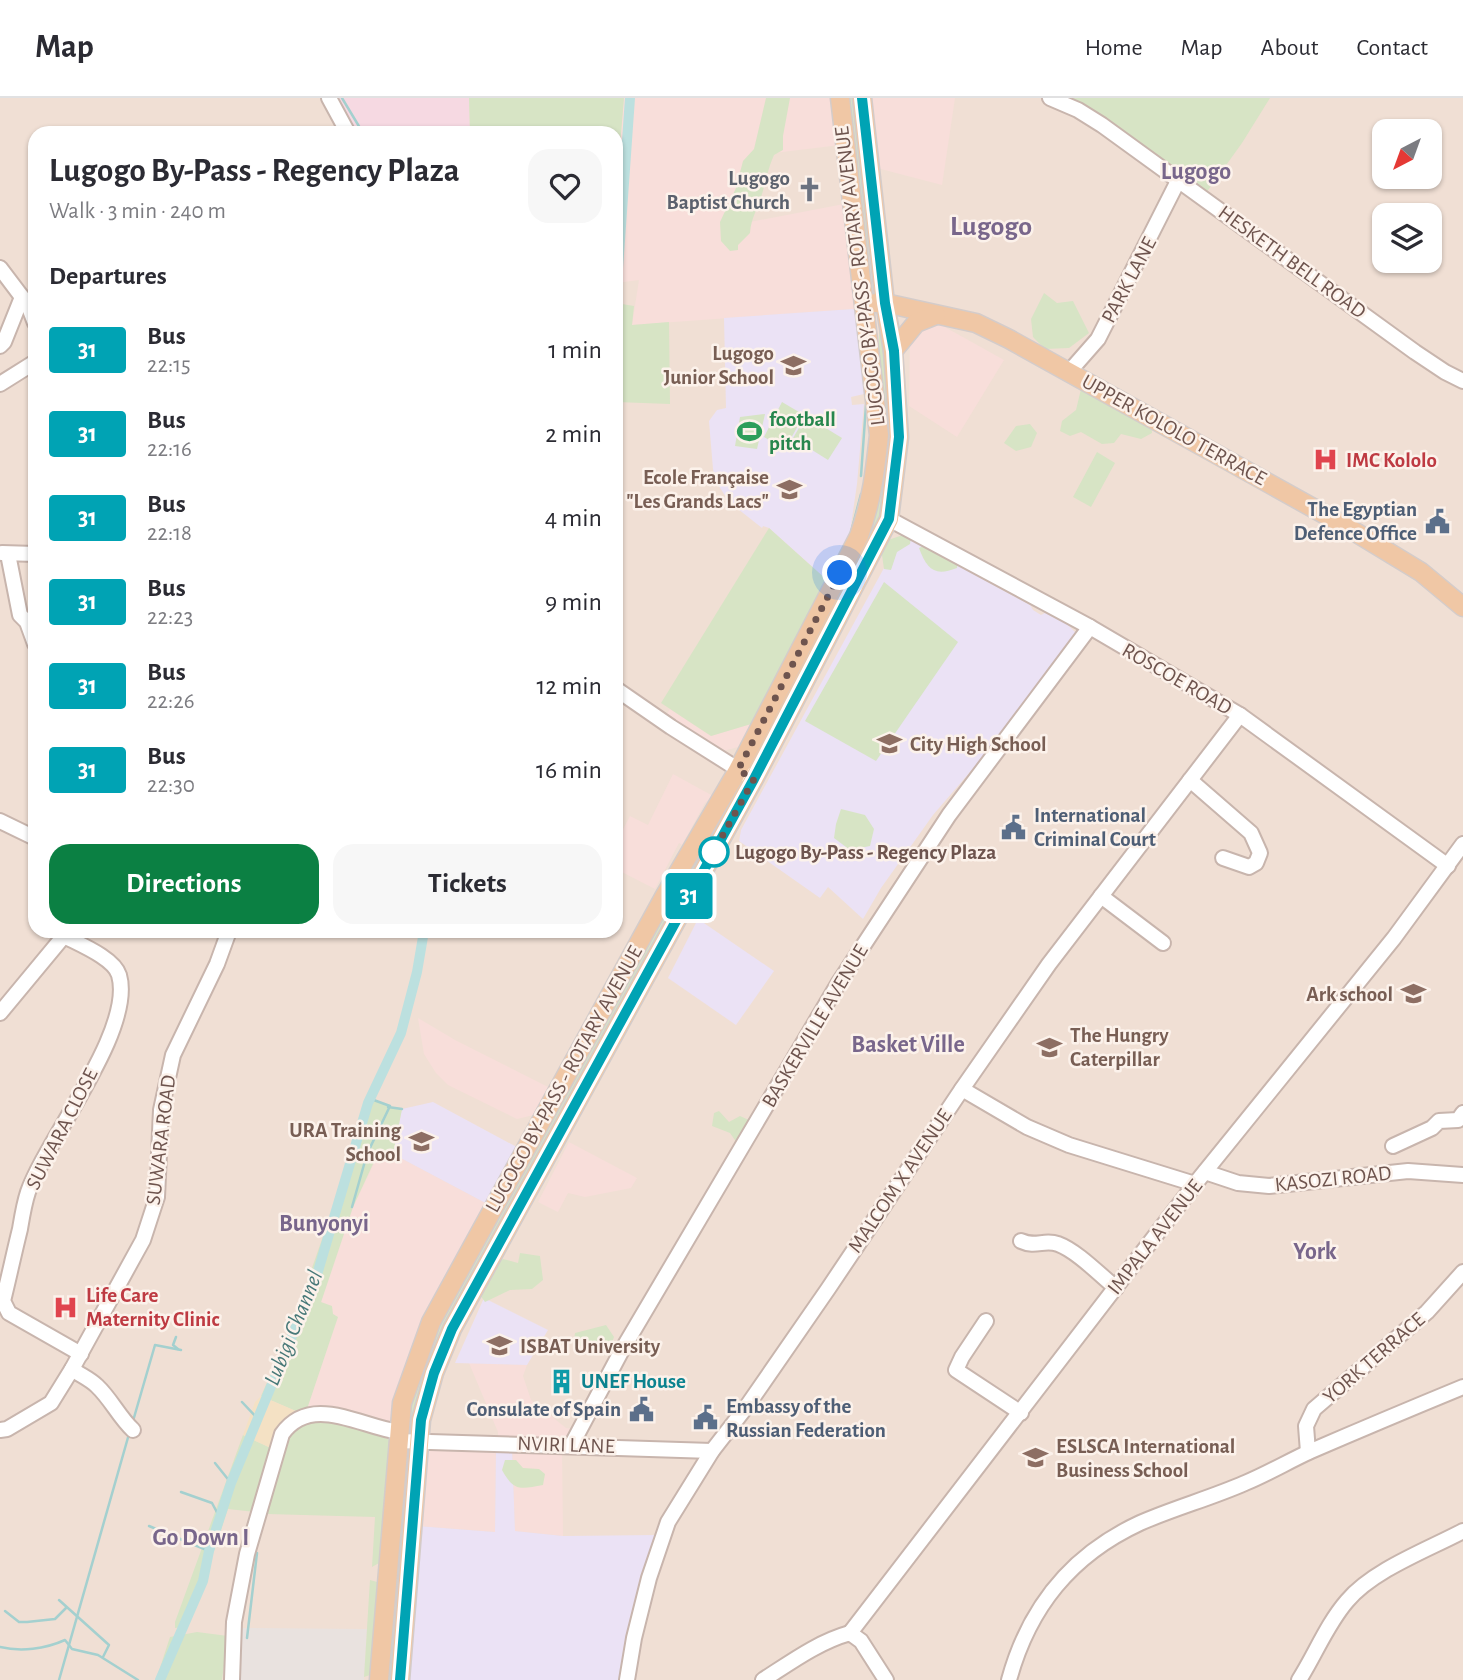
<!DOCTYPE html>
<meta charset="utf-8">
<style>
body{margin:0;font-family:"Alegreya Sans",sans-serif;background:#f7f7f7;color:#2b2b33;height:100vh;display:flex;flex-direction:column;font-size:26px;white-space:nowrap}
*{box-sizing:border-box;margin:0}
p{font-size:23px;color:#7c7c81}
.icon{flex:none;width:38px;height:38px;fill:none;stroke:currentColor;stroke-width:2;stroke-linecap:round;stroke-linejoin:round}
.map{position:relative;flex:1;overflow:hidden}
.details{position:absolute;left:28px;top:28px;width:595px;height:812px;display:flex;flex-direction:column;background:#fff;border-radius:21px;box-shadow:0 2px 5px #0004}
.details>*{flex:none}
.badge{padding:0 14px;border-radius:5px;font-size:24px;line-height:46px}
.needle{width:46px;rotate:221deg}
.tools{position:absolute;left:1372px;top:21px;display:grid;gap:14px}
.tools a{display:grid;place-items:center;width:70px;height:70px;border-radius:14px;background:#fff;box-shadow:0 2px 5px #0004;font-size:35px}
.you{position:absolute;width:35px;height:35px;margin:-18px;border:5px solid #fff;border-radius:50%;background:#1a73e8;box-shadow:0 0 0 10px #1a73e833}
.map>.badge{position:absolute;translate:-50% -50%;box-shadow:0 0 0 4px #fff}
h2{padding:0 21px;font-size:26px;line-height:63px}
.round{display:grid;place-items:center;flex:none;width:74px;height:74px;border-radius:21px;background:#f7f7f7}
.headline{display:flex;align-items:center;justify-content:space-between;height:119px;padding:0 21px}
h1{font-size:33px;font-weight:700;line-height:52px}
.primary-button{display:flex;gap:14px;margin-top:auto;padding:14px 21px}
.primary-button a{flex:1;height:80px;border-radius:21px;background:#0b8043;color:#fff;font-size:28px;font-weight:700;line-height:80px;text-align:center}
.primary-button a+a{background:#f7f7f7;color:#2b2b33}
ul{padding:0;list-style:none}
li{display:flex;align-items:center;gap:21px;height:84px;padding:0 21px}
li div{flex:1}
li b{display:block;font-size:26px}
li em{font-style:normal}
li .badge{min-width:77px;font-weight:700;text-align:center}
header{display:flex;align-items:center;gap:42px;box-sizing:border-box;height:98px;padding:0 35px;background:#fff;border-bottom:2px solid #e1e1e2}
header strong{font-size:33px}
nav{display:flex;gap:38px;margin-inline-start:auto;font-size:24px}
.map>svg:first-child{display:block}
.residential{fill:#f0dfd4;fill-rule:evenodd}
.commercial{fill:#f8deda}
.industrial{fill:#e9e2df}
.education{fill:#ebe2f5}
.medical{fill:#f6d9e2}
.green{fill:#d7e4c5}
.sand{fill:#f4e1c4}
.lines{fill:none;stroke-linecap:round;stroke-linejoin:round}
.stream{stroke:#a4d0cf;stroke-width:2.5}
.canal{stroke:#bce0df;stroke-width:10}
.minor-casing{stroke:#c8b5ad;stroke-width:18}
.major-casing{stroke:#d4ccca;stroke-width:21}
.minor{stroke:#fff;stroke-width:14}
.major{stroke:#f0c7a5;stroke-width:18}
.line-casing{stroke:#fff;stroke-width:16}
.line{stroke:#00a3b4;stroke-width:10}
.walk{stroke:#6e544e;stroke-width:7;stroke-dasharray:0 12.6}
.stop-dot{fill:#fff;stroke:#00a3b4;stroke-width:3.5}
.labels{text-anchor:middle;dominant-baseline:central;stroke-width:5;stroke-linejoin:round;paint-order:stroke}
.worship-label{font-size:21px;font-weight:bold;fill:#5b616d;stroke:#fcf2eb;text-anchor:end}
.street-label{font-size:21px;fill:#6e544e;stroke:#fcf2eb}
.education-label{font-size:21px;font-weight:bold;fill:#785e54;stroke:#fcf2eb;text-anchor:end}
.leisure-label{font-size:21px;font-weight:bold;fill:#27864d;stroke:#fcf2eb;text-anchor:start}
.health-label{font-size:21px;font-weight:bold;fill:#be3a42;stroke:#fcf2eb;text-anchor:start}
.service-label{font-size:21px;font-weight:bold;fill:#4e5e75;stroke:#fcf2eb;text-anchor:end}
.stop-label{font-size:21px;font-weight:bold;fill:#6e544e;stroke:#fcf2eb;text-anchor:start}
.culture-label{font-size:21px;font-weight:bold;fill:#0d838f;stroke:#fcf2eb;text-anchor:start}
.water-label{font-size:23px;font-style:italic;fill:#477878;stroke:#fcf2eb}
.quarter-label{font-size:24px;font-weight:bold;fill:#78668b;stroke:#fcf2eb}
.district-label{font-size:28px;font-weight:bold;fill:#78668b;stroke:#fcf2eb}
</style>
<header>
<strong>Map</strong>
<nav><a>Home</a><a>Map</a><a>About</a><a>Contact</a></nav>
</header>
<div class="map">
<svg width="1463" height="1582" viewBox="0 0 1463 1582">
<rect width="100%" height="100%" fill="#f9eee5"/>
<path class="residential" d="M0,0H1463V1582H0ZM1384,33H1430V79H1384ZM35,35H616V833H35ZM1384,117H1430V163H1384Z"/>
<g class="commercial">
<path d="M624,0H834L840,47L766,56L734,127L844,106L858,216L853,211L632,227L639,182L616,185V95Z"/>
<path d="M869,0H955L942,87L877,70Z"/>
<path d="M928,226L943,228L1004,262L957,339L909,308L910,237Z"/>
<path d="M670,611L711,638L751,626L738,649L723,653L666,617Z"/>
<path d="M673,676L713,698L705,705L682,747L679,745L655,791L616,771V745L630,718L648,727Z"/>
<path d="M418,920L455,942L552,991L538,1016L517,1021L448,987L436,975L424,956Z"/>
<path d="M569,1044L637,1080L631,1090L585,1099L568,1095L558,1114L538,1104Z"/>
<path d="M379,1055L393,1056L493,1109L465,1158L457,1155L425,1236L410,1251L390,1326L305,1317L333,1216L321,1205L353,1109Z"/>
<path d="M469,1265L527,1267L523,1278L531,1302L566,1330L573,1331L570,1336L560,1341L498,1339V1334Z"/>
<path d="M496,1348L495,1434L417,1428L427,1351Z"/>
<path d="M512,1348L562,1352L563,1438L515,1433Z"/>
</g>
<path class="industrial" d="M242,1530L367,1531L364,1582H240Z"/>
<g class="education">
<path d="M853,211L858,216L864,296L851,299L852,307L864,306L857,386L850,434L828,483L769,430L763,428L762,430L733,407L724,396L715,382L713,371L709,323L717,312L726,310L724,220Z"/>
<path d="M902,437L1030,507L1033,512L1041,517L1045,515L1067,526L1076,535L976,667L933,717L881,790L863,821L828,789L820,800L739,743L741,732Z"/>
<path d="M698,821L774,873L736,927L668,880Z"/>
<path d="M433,1004L526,1054L493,1109L393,1056L402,1011Z"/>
<path d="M484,1200L548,1232L527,1267L455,1265Z"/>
<path d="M496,1348H512L515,1433L563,1438L658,1437L630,1529L623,1582H404L417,1428L495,1434Z"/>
</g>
<path class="medical" d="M338,0H469L470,35H357Z"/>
<g class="green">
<path d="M469,0H624L616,95V35H470Z"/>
<path d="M766,0H790L783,38V52L774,57C768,70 766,83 762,96C758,110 751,120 750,135L738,147V152L730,153L721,143L720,124L736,90L743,63L754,51Z"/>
<path d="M846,0H857L866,84L869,162L873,190L870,192Z"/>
<path d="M1065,0H1270L1242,45L1206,95Z"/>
<path d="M1044,195L1057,205L1073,203L1089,235L1069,250L1045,251L1033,239L1031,221Z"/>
<path d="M622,206L634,208L632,227L669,224L670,306L616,304V271Z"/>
<path d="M879,225L884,227L892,350L887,407L750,671L746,670L864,442L877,256L879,250Z"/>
<path d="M1081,291L1151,325L1152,335L1141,341L1121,336L1114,345L1102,346L1081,334L1070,338L1060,333L1062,323L1076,312Z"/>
<path d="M782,304L804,317L785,351L764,339Z"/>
<path d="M765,316L757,351L735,348L740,319Z"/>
<path d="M806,318L842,340L828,362L793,340Z"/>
<path d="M1030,326L1037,335L1031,349L1016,353L1004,345L1016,328Z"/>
<path d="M1097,354L1115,365L1091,409L1073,399Z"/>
<path d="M769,430L828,483L802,538L751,626L711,638L661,605Z"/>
<path d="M906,436L911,440L910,446L897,454L891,472L884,471L881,450L885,443Z"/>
<path d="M923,448L936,450L958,462L957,470C934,479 927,471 919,450Z"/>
<path d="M884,484L958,544L876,663L805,623Z"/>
<path d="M737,680L745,681L572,1002L567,1000L538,1053L542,1056L412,1335L406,1337L408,1304L444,1212Z"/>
<path d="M841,711L865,717L874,731L870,748L850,752L834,740L836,726Z"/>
<path d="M371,1001L389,1009L402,1011L393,1056L378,1055L353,1109L321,1204L332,1208L333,1216L338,1219L305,1317L261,1298L291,1230Z"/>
<path d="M719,1013L729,1024L740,1018L751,1023L737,1045L730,1035L712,1028L714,1015Z"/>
<path d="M520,1155L540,1158L543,1182L532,1191L510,1192L485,1204L480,1197L486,1176L503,1161L518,1165Z"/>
<path d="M606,1227L614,1239L609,1252C596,1253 583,1253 574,1242L575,1235Z"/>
<path d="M318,1322L354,1328L390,1342L379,1465L372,1469L375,1419L267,1416L287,1337L296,1327Z"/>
<path d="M243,1337L273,1351L255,1414L228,1411L195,1509L183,1529L175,1530V1524Z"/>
<path d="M405,1350H411L398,1493L395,1582H384Z"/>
<path d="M505,1362H516L523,1370L539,1371L545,1376L543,1387C521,1391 514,1394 502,1372Z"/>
<path d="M370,1482L377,1484L370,1577L364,1579Z"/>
<path d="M197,1534L228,1538L222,1582H156L170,1539Z"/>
</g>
<path class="sand" d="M261,1298L305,1317L273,1351L243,1337L255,1304Z"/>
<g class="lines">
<g class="stream">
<path d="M342,0L363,35"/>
<path d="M861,378L866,307"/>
<path d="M850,438L861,396"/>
<path d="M388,1009L402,1011"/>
<path d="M352,1109L367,1056L390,1008L371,1001L368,1005"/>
<path d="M176,1239L173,1247L178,1251"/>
<path d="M242,1304L258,1321"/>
<path d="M133,1323L155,1247L181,1252"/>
<path d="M215,1365L231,1385"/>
<path d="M181,1394L212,1405L220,1420"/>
<path d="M149,1428L209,1453"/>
<path d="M59,1502L109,1547L103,1559"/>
<path d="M5,1513L19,1524H27L55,1521L66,1510"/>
<path d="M247,1540L257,1455"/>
<path d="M0,1549C21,1554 45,1551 65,1542L72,1551L98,1557L138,1582"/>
<path d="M59,1582L129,1336"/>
</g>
<g class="canal">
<path d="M616,199L630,0"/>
<path d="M160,1582L203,1483L209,1453L231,1385L316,1180L368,1005L401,935L417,874L424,833"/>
</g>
<defs>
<g id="minor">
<path d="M329,0L348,35"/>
<path d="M1050,0L1078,12L1102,27L1415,254L1445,274L1463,283"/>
<path d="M0,170L28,207L35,225"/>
<path d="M0,248L4,244L22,199"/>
<path d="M1069,274L1098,241L1178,83"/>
<path d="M0,286L35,264"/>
<path d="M889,421L1090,529L1240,617L1448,768"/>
<path d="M2,455L35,456"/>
<path d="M8,456L20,517L27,524L35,546"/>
<path d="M616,591L671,629L747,677"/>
<path d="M1190,682L1251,735L1260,755L1256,765L1249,769L1223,760"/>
<path d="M0,723L35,740"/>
<path d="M1101,798L1163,845"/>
<path d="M64,838C79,846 114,860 119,877C135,932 47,1040 28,1094C24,1106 22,1119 20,1131C14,1155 9,1179 3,1203L9,1215L81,1256"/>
<path d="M0,915L68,833"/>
<path d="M962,991L1027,1029L1069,1047L1195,1086"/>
<path d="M1393,1048L1432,1030L1439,1023L1458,1022L1463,1015"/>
<path d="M1205,1074L1238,1085L1269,1088L1408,1073L1463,1077"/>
<path d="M1021,1143C1036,1150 1044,1141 1058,1146C1077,1153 1100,1177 1116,1190"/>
<path d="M986,1223L962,1259L956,1272L1021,1315"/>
<path d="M72,1271C80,1277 90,1281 97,1288C111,1301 119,1319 133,1332"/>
<path d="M0,1332L7,1331L51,1305L72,1271L143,1142L157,1099L161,1012L173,957L217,866L229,833"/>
<path d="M398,1343L712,1353"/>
<path d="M571,1348L622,1252L838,886L949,717L1090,529"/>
<path d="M1308,1354L1306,1328L1314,1311L1427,1214L1463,1174"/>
<path d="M850,1535L1195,1086L1394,840L1463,746"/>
<path d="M232,1582L234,1524L247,1456L282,1336C311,1295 361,1329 399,1334"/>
<path d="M627,1582L634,1540L649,1480L668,1424L712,1353L747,1308L828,1191L962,991L1049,866L1240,617"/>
<path d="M763,1582C791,1564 818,1544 850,1535L861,1543L886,1582"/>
<path d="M1009,1582C1029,1509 1071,1457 1140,1425C1174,1410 1211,1400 1245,1385C1267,1376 1289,1363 1311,1353C1362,1331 1412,1310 1463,1289"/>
<path d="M1299,1582C1315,1557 1327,1526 1347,1503C1373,1472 1427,1452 1463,1433"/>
</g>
<g id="major">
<path d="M875,205H885L976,225L1009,241L1342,426L1421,474L1463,509"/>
<path d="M893,253L916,225L936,217"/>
<path d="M379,1582L402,1305L431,1224L664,799L738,672L859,438C872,402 875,374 879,337L840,0"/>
<path d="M400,1582L421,1322L434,1275L452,1231L754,681L889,421L899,339L893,253L885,205L862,0"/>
</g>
</defs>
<use href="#minor" class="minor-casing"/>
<use href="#major" class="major-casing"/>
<use href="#minor" class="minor"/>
<use href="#major" class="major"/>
</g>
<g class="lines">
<defs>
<path id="line" d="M400,1582L421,1322L434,1275L452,1231L754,681L889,421L899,339L894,253L885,205L862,0"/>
</defs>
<use href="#line" class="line-casing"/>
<use href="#line" class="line"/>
<path class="walk" d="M714,754L709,762L754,681L738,672L840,475"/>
</g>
<defs>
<symbol id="church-bare" viewBox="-9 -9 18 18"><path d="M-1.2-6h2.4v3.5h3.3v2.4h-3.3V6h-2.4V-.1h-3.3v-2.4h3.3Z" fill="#6b7280" stroke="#fcf2eb" stroke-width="2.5" paint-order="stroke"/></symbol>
<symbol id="school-bare" viewBox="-9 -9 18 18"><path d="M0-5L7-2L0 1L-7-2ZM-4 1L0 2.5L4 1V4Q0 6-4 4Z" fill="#8d6e63" stroke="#fcf2eb" stroke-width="2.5" paint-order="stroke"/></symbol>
<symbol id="stadium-bare" viewBox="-9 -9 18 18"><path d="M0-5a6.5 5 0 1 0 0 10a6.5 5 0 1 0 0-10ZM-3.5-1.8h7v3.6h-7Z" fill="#2e9e5b" stroke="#fcf2eb" stroke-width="2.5" paint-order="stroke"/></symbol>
<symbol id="hospital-bare" viewBox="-9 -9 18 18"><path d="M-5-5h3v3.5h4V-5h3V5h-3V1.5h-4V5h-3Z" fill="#e0444e" stroke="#fcf2eb" stroke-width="2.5" paint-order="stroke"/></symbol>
<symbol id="civic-bare" viewBox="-9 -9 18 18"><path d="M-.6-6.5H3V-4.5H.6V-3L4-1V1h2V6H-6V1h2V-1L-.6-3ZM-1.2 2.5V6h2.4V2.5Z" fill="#5c6f8a" stroke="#fcf2eb" stroke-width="2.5" paint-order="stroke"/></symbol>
<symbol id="university-bare" viewBox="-9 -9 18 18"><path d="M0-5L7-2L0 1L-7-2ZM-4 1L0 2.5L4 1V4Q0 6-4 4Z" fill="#8d6e63" stroke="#fcf2eb" stroke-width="2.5" paint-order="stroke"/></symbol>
<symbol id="building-bare" viewBox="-9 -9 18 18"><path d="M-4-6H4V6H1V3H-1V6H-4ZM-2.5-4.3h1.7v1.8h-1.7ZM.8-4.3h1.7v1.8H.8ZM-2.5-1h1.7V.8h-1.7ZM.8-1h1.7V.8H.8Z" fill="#0f9aa8" stroke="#fcf2eb" stroke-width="2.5" paint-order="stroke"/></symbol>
</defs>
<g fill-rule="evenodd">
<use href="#church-bare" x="792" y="74" width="35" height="35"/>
<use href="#school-bare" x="776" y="250" width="35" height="35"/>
<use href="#stadium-bare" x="732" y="316" width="35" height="35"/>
<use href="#hospital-bare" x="1308" y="344" width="35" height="35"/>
<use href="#school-bare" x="772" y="374" width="35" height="35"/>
<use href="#civic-bare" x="1420" y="406" width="35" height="35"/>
<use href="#school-bare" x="872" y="628" width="35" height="35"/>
<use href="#civic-bare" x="996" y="712" width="35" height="35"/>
<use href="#school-bare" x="1396" y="878" width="35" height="35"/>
<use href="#school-bare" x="1032" y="932" width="35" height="35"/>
<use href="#university-bare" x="404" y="1026" width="35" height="35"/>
<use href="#hospital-bare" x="48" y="1192" width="35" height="35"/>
<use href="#university-bare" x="482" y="1230" width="35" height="35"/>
<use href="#building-bare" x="544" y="1266" width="35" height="35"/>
<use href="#civic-bare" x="624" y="1294" width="35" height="35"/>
<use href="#civic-bare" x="688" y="1302" width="35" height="35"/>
<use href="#university-bare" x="1018" y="1342" width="35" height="35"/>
</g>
<circle class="stop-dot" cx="714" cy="754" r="14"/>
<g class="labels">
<g class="worship-label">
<text x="790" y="80">Lugogo<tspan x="790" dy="24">Baptist Church</tspan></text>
</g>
<g class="street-label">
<text transform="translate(1292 164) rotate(36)">HESKETH BELL ROAD</text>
<text transform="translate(860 178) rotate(-97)">LUGOGO BY-PASS - ROTARY AVENUE</text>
<text transform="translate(1129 182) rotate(-62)">PARK LANE</text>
<text transform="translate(1174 332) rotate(29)">UPPER KOLOLO TERRACE</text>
<text transform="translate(1177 581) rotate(30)">ROSCOE ROAD</text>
<text transform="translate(815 928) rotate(-59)">BASKERVILLE AVENUE</text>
<text transform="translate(564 981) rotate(-61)">LUGOGO BY-PASS - ROTARY AVENUE</text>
<text transform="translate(62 1031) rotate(-63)">SUWARA CLOSE</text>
<text transform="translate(161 1042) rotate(-83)">SUWARA ROAD</text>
<text transform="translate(1333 1081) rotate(-6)">KASOZI ROAD</text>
<text transform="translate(900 1083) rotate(-56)">MALCOM X AVENUE</text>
<text transform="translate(1155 1139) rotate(-52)">IMPALA AVENUE</text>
<text transform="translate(1374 1260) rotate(-41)">YORK TERRACE</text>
<text transform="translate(566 1347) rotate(2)">NVIRI LANE</text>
</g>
<g class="education-label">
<text x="774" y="255">Lugogo<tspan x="774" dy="24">Junior School</tspan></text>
<text x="769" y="379">Ecole Française<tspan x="769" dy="24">"Les Grands Lacs"</tspan></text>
<text x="910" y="646" text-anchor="start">City High School</text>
<text x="1393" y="896">Ark school</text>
<text x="1070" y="937" text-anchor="start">The Hungry<tspan x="1070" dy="24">Caterpillar</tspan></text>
<text x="401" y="1032">URA Training<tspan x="401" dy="24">School</tspan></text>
<text x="520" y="1248" text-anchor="start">ISBAT University</text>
<text x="1056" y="1348" text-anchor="start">ESLSCA International<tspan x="1056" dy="24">Business School</tspan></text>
</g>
<g class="leisure-label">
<text x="769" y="321">football<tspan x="769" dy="24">pitch</tspan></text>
</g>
<g class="health-label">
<text x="1346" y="362">IMC Kololo</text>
<text x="86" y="1197">Life Care<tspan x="86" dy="24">Maternity Clinic</tspan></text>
</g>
<g class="service-label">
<text x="1417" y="411">The Egyptian<tspan x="1417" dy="24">Defence Office</tspan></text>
<text x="1034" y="717" text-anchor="start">International<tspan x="1034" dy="24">Criminal Court</tspan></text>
<text x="726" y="1308" text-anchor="start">Embassy of the<tspan x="726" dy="24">Russian Federation</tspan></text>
<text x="621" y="1311">Consulate of Spain</text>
</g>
<g class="stop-label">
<text x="735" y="754">Lugogo By-Pass - Regency Plaza</text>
</g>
<g class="culture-label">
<text x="581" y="1283">UNEF House</text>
</g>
<g class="water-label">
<text transform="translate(294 1230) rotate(-68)">Lubigi Channel</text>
</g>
<g class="quarter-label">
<text x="1196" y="74">Lugogo</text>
<text x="908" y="947">Basket Ville</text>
<text x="324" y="1126">Bunyonyi</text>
<text x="1315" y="1154">York</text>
<text x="201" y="1440">Go Down I</text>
</g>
<g class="district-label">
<text x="991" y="129">Lugogo</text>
</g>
</g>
</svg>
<div class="tools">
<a><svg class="needle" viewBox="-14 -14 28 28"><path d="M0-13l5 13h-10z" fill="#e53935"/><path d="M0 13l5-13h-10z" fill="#7c7c81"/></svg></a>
<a><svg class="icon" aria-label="layers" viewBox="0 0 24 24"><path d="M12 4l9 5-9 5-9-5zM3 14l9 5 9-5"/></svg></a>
</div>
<div class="you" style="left:840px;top:475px"></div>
<b class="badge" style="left:689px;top:798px;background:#00a3b4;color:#fff">31</b>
<section class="details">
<div class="headline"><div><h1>Lugogo By-Pass - Regency Plaza</h1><p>Walk · 3 min · 240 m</p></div><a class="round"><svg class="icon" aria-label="heart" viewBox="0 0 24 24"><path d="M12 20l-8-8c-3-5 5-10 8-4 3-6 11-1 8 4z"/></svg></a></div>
<h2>Departures</h2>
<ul>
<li><span class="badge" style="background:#00a3b4;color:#fff">31</span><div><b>Bus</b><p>22:15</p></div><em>1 min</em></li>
<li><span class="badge" style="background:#00a3b4;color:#fff">31</span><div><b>Bus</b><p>22:16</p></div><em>2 min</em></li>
<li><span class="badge" style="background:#00a3b4;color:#fff">31</span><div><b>Bus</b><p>22:18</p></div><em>4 min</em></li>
<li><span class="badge" style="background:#00a3b4;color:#fff">31</span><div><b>Bus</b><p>22:23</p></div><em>9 min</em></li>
<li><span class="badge" style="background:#00a3b4;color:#fff">31</span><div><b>Bus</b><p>22:26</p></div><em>12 min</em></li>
<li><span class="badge" style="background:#00a3b4;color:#fff">31</span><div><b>Bus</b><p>22:30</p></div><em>16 min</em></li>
</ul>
<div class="primary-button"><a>Directions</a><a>Tickets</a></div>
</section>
</div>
